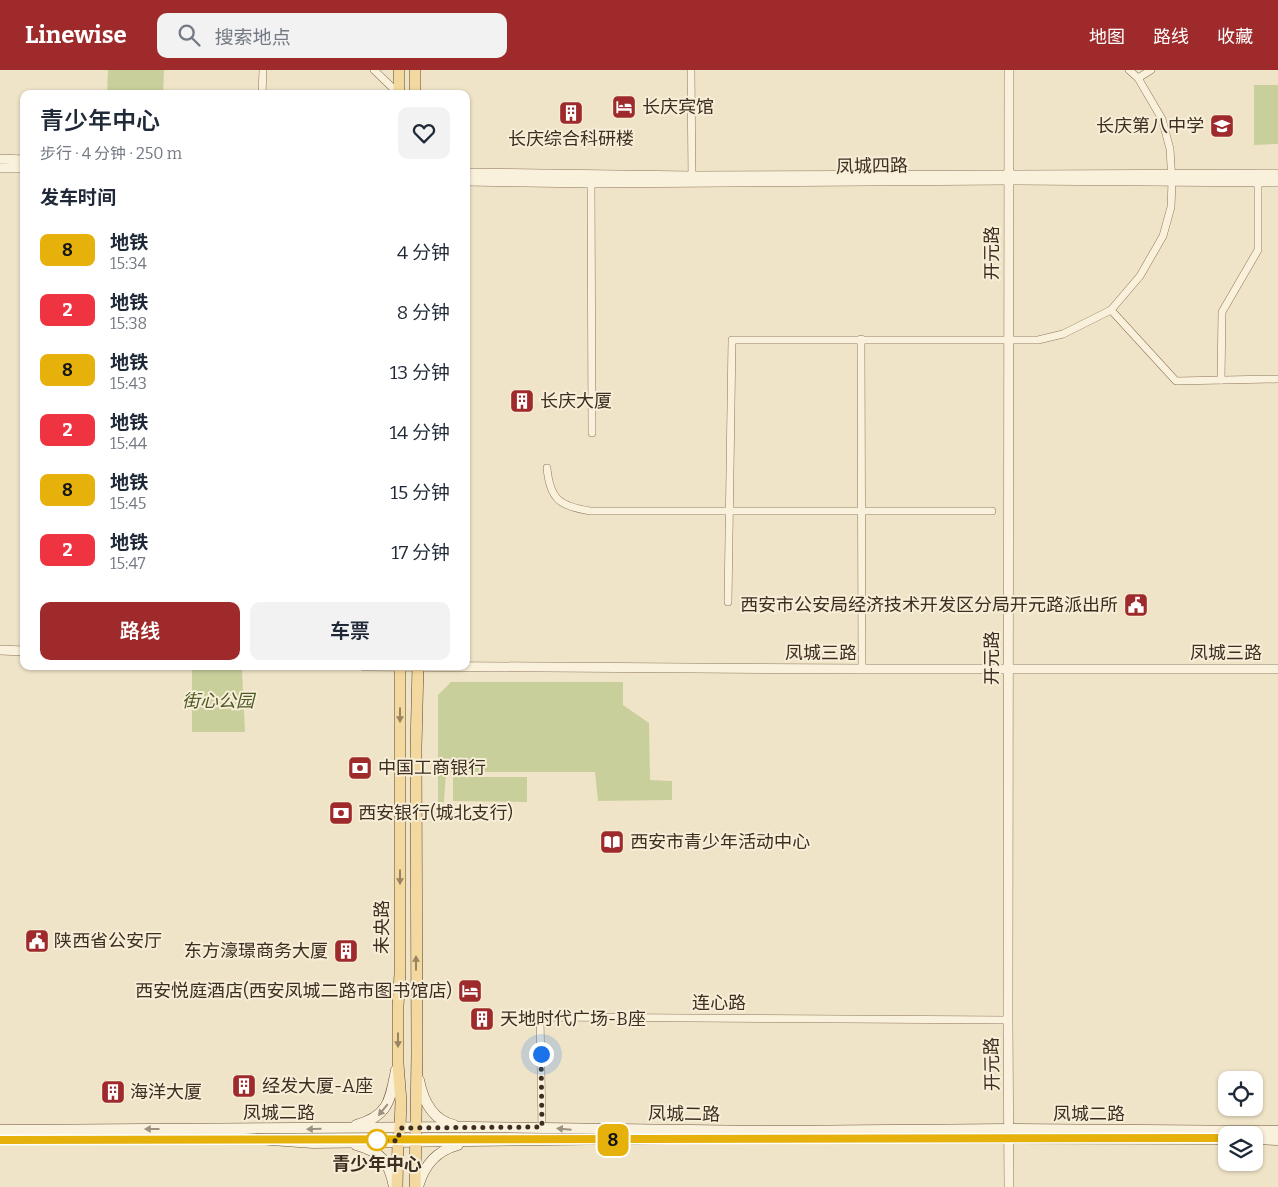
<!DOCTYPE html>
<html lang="zh">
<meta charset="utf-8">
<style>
body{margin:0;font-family:Bitter,"Noto Sans SC",serif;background:#f2f2f3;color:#1f2937;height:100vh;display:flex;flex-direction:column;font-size:19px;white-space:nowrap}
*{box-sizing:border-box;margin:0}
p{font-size:16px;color:#747a83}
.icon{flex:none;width:28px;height:28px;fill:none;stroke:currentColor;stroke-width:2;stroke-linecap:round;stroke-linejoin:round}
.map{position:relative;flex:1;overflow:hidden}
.sheet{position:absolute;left:20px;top:20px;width:450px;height:580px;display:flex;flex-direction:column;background:#fff;border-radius:10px;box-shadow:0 1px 4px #0004}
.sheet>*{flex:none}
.badge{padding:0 10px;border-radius:8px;font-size:18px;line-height:32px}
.buttons{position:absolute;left:1218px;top:1001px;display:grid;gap:10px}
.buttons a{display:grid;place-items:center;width:45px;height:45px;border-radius:10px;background:#fff;box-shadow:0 1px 4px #0004;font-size:25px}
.you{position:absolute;width:25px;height:25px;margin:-12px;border:4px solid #fff;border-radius:50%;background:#1a73e8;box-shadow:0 0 0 8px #1a73e833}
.map>.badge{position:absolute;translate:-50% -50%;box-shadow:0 0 0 2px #fff}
h2{padding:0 20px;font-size:19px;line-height:45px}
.round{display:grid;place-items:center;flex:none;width:52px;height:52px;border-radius:10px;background:#f2f2f3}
.headline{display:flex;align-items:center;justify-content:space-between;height:85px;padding:0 20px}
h1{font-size:24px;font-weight:600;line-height:38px}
.cta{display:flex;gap:10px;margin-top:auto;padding:10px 20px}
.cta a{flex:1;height:58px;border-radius:10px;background:#9e2a2b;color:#fff;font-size:20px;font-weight:600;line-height:58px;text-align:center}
.cta a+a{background:#f2f2f3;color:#1f2937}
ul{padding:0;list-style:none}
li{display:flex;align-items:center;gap:15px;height:60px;padding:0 20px}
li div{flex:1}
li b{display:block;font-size:19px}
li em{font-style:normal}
li .badge{min-width:55px;font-weight:700;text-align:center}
header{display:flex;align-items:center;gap:30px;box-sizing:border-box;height:70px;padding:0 25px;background:#9e2a2b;color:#fff}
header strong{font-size:24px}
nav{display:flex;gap:28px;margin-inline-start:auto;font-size:18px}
.search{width:350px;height:45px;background:#f2f2f3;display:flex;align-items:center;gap:12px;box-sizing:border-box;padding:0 18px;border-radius:10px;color:#747a83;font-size:19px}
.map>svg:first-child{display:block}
.green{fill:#c9cf9b}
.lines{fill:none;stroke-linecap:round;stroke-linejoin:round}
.minor-casing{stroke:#8d765c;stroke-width:8}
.tertiary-casing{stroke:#8d765c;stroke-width:10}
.secondary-casing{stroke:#6f573f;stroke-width:11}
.primary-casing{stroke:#5b4430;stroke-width:12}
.minor{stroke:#faf1dc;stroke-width:7}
.tertiary{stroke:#faf1dc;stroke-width:9}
.secondary{stroke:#faf1dc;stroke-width:10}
.primary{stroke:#f3d9a0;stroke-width:11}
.oneway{fill:#988460}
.oneway2{fill:#9c907e}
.line-casing{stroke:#fff;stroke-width:11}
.line{stroke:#e6b10b;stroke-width:8}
.walk{stroke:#3d2e20;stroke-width:5;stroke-dasharray:0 9}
.stop-dot{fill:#fff;stroke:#e6b10b;stroke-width:2.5}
.labels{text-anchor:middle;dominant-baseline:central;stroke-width:4;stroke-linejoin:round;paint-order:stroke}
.poi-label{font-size:18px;fill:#3d2e20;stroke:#f7eed8;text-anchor:start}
.street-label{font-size:18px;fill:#3d2e20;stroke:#f7eed8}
.park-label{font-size:18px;font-style:italic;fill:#4d5a26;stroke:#f7eed8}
.stop-label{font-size:18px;font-weight:bold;fill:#3d2e20;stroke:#f7eed8}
</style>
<header>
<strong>Linewise</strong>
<div class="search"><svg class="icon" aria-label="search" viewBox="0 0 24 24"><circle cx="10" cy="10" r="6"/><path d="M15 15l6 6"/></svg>搜索地点</div>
<nav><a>地图</a><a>路线</a><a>收藏</a></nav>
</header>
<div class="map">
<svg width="1278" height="1117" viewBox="0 0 1278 1117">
<rect width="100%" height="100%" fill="#f0e4c8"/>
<g class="green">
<path d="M108,0H164L163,24H107Z"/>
<path d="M1254,15H1278V74L1254,75Z"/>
<path d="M192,597L242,600L245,662H192Z"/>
<path d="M451,612H623V635L649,653L650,710L672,711V730L598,731L595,702H446L444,732H438V625Z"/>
<path d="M453,707H527V732L453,731Z"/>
</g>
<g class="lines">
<defs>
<g id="minor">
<path d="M374,0L399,24"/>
<path d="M691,0L692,110"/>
<path d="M1129,0L1138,8L1151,0"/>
<path d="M262,24L263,0"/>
<path d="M591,108L592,363"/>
<path d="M1111,240L1176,311L1278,309"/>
<path d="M861,269L862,599"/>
<path d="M1221,310L1222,242L1258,180V112"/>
<path d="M547,398C550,430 560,436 590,441H992"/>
<path d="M728,532L732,270H1038L1063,264L1111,240L1140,206L1163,166L1171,137L1172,112L1170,79L1162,49L1138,8"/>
<path d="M542,1057L540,947L1008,950"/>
</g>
<g id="tertiary">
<path d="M1009,0L1008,950L1009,1117"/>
<path d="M0,89L24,90"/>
<path d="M0,98H24"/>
<path d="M466,103L692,106L1278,104"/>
<path d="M466,111L591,113L1009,110L1278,112"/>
<path d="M0,580L24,581"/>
<path d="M364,596L862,599H1278"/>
</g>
<g id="secondary">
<path d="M419,1010C423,1030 432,1050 454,1055"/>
<path d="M356,1055C389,1046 390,1030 396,1000"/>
<path d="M0,1060L467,1057L767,1061L1009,1059L1278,1061"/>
<path d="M0,1068H244L313,1073L707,1068L1226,1069"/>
<path d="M1254,1069L1278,1070"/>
<path d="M356,1075C381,1082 389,1091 394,1117"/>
<path d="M418,1117C424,1095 436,1081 458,1075"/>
</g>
<g id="primary">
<path d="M399,0V24"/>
<path d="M415,24V0"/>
<path d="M397,1117L398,1071L400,1058L401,1032L398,994V936L400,904V596"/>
<path d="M415,1117L417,984L416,677L418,596"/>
</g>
</defs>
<use href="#minor" class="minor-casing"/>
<use href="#tertiary" class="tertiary-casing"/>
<use href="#secondary" class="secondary-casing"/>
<use href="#primary" class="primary-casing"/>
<use href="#minor" class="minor"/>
<use href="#tertiary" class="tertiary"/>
<use href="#secondary" class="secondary"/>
<use href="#primary" class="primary"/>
</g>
<defs><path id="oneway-solid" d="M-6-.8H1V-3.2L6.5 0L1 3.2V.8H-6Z" transform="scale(1.25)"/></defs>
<g class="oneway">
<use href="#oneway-solid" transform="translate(400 645) rotate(90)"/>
<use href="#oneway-solid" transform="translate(400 807) rotate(90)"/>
<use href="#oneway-solid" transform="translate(416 893) rotate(-90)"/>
<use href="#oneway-solid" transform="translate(398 970) rotate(90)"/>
</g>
<g class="oneway2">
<use href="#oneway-solid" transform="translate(383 1040) rotate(129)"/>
<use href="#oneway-solid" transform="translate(152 1059) rotate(-180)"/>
<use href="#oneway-solid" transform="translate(314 1059) rotate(179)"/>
<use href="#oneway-solid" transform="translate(564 1059) rotate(-175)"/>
</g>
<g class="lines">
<defs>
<path id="line" d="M0,1070L1226,1068"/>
</defs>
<use href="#line" class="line-casing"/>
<use href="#line" class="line"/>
<path class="walk" d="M377,1070L398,1071L400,1058L542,1057L541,984"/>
</g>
<defs>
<symbol id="hotel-square" viewBox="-11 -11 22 22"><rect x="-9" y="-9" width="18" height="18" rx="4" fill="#9e2a2b" stroke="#f7eed8"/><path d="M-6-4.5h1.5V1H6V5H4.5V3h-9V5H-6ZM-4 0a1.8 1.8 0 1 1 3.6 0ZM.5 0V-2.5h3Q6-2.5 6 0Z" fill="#fff"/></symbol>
<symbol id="building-square" viewBox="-11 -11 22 22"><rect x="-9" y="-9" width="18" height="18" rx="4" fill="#9e2a2b" stroke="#f7eed8"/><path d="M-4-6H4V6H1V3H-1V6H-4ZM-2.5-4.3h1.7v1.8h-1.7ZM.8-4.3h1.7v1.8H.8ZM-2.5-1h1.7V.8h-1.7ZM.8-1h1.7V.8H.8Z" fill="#fff"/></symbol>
<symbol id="school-square" viewBox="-11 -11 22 22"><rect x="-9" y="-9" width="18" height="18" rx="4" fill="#9e2a2b" stroke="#f7eed8"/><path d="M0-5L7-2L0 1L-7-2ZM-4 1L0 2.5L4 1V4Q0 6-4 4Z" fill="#fff"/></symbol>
<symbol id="civic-square" viewBox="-11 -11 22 22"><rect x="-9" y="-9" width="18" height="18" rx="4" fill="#9e2a2b" stroke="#f7eed8"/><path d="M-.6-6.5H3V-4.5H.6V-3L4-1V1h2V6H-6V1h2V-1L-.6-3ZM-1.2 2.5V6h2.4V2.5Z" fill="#fff"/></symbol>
<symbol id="bank-square" viewBox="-11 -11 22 22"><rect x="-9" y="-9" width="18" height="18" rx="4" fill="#9e2a2b" stroke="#f7eed8"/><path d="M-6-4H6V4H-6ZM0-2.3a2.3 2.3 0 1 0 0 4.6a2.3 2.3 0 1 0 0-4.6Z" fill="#fff"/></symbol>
<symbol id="library-square" viewBox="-11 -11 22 22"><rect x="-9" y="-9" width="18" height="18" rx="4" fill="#9e2a2b" stroke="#f7eed8"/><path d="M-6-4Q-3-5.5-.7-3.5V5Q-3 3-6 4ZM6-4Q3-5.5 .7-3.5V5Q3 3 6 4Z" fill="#fff"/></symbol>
</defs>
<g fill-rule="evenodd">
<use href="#hotel-square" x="610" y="23" width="28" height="28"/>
<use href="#building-square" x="557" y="29" width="28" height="28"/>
<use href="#school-square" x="1208" y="42" width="28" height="28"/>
<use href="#building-square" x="508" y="317" width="28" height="28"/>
<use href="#civic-square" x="1122" y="521" width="28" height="28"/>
<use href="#bank-square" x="346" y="684" width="28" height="28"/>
<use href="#bank-square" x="327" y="729" width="28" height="28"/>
<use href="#library-square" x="598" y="758" width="28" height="28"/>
<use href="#civic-square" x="23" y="857" width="28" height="28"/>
<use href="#building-square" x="332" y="867" width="28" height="28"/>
<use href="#hotel-square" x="456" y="907" width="28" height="28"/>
<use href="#building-square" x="468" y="935" width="28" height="28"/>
<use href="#building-square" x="230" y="1002" width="28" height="28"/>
<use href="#building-square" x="99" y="1008" width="28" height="28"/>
</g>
<circle class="stop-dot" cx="377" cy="1070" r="10"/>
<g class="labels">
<g class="poi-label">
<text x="642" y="37">长庆宾馆</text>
<text x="1204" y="56" text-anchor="end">长庆第八中学</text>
<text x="571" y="69" text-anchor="middle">长庆综合科研楼</text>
<text x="540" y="331">长庆大厦</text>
<text x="1118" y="535" text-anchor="end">西安市公安局经济技术开发区分局开元路派出所</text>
<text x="378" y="698">中国工商银行</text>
<text x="358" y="743">西安银行(城北支行)</text>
<text x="630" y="772">西安市青少年活动中心</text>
<text x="54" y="871">陕西省公安厅</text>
<text x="328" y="881" text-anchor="end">东方濠璟商务大厦</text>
<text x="452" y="921" text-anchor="end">西安悦庭酒店(西安凤城二路市图书馆店)</text>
<text x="500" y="949">天地时代广场-B座</text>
<text x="262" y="1016">经发大厦-A座</text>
<text x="130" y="1022">海洋大厦</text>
</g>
<g class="street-label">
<text transform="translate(872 96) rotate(-1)">凤城四路</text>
<text transform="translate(992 183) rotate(-90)">开元路</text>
<text x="821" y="583">凤城三路</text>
<text x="1226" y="583">凤城三路</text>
<text transform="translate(992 588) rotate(-90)">开元路</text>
<text transform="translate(382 857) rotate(-90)">未央路</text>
<text x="719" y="933">连心路</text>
<text transform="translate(992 994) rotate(-91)">开元路</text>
<text x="279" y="1043">凤城二路</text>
<text transform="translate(684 1044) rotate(1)">凤城二路</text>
<text x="1089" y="1044">凤城二路</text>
</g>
<g class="park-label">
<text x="218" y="631">街心公园</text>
</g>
<g class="stop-label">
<text x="377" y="1094">青少年中心</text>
</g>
</g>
</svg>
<div class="buttons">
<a><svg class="icon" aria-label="locate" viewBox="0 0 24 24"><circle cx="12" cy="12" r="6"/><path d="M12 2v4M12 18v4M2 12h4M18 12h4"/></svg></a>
<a><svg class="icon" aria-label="layers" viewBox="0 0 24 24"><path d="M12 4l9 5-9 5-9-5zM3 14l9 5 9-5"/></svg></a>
</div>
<div class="you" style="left:541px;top:984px"></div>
<b class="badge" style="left:613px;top:1070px;background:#e6b10b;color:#111">8</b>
<section class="sheet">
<div class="headline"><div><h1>青少年中心</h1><p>步行 · 4 分钟 · 250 m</p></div><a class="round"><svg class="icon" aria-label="heart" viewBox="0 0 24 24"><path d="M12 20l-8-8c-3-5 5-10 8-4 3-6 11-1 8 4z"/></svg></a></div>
<h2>发车时间</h2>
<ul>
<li><span class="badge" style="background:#e6b10b;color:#111">8</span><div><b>地铁</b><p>15:34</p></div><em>4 分钟</em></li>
<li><span class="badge" style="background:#ef3340;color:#fff">2</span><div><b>地铁</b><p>15:38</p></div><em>8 分钟</em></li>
<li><span class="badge" style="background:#e6b10b;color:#111">8</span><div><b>地铁</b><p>15:43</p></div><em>13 分钟</em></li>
<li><span class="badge" style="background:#ef3340;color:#fff">2</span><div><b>地铁</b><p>15:44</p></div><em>14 分钟</em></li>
<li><span class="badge" style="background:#e6b10b;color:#111">8</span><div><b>地铁</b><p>15:45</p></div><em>15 分钟</em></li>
<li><span class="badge" style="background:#ef3340;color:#fff">2</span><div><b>地铁</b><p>15:47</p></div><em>17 分钟</em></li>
</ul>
<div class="cta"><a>路线</a><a>车票</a></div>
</section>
</div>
